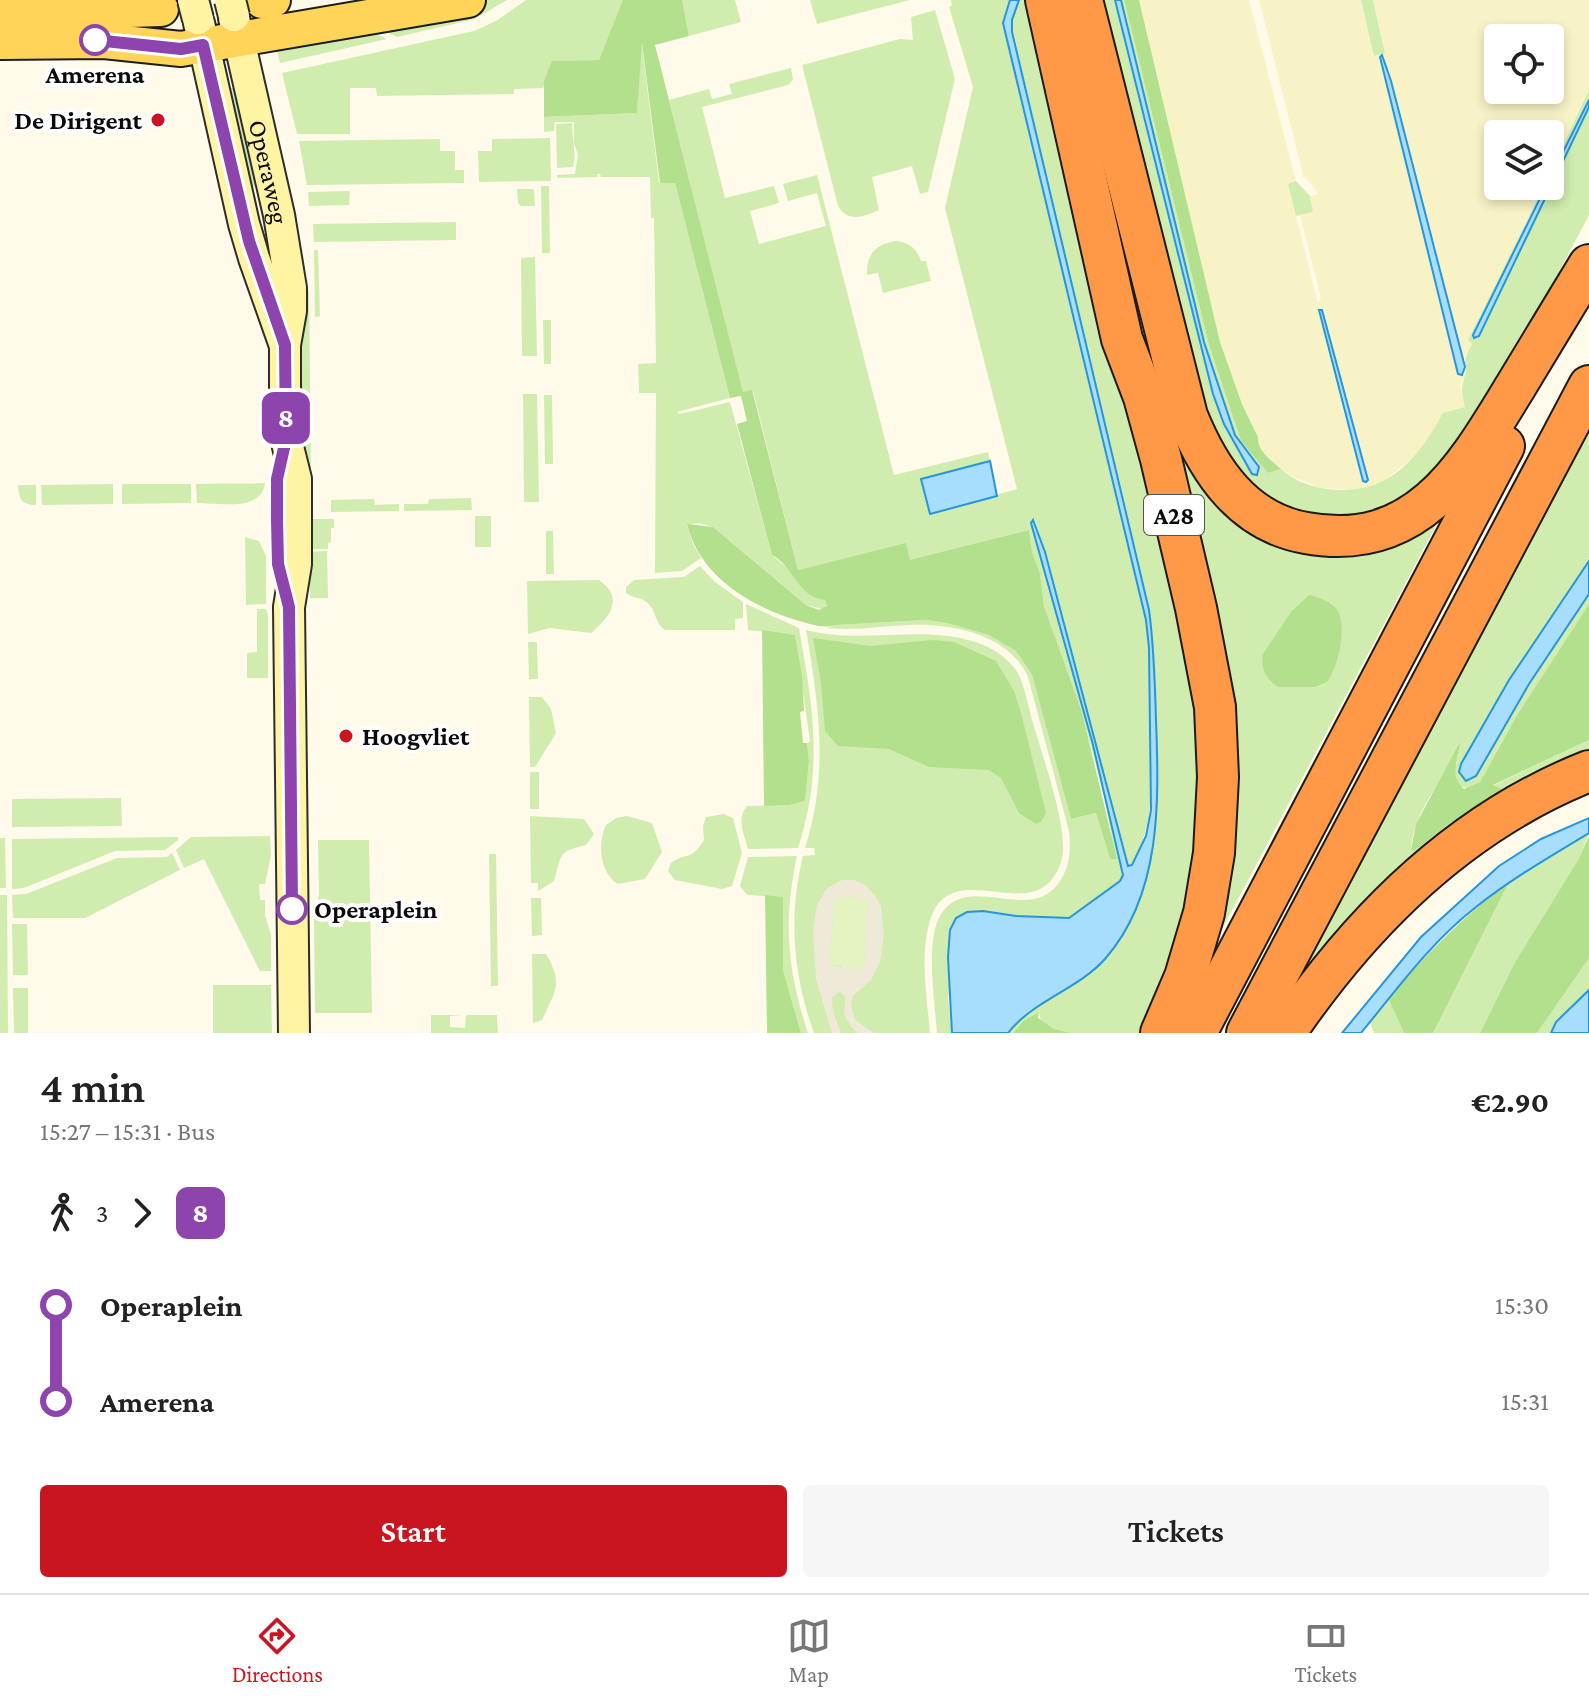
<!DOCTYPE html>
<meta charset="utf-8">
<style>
body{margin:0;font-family:"Crimson Pro",serif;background:#f6f6f6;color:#222;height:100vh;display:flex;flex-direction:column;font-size:30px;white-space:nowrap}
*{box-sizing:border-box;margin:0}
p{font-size:26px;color:#767676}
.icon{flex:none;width:44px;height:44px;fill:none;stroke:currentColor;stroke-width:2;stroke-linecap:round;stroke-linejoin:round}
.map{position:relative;height:1033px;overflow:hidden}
.sheet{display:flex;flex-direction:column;background:#fff;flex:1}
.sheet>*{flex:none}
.badge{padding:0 16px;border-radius:12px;font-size:28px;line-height:52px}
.controls{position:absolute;left:1484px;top:24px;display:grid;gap:16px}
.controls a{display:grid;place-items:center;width:80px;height:80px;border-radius:8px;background:#fff;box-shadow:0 4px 12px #0003;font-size:40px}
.map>.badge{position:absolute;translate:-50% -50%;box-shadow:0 0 0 4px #fff}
.legs{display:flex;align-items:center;gap:12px;height:88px;padding:0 40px;font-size:26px}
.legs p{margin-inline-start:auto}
.summary{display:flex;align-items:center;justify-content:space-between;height:136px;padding:0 40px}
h1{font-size:44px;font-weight:600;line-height:60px}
.primary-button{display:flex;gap:16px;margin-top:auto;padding:16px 40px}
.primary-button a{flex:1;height:92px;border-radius:8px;background:#c91520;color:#fff;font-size:32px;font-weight:600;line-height:92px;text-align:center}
.primary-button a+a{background:#f6f6f6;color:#222}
ul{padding:0 40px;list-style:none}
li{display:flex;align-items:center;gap:28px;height:96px;font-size:30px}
li i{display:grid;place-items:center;width:12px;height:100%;margin:0 10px;background:currentColor}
li i::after{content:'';width:20px;height:20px;margin:-10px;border:6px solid;border-radius:50%;background:#fff}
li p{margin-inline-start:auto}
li:first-child i{background:linear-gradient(#0000 50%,currentColor 0)}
li:last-child i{background:linear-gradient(currentColor 50%,#0000 0)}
.dock{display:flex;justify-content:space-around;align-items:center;height:112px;border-top:2px solid #e0e0e0;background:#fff;font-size:22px;color:#767676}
.dock a{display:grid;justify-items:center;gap:4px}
.dock .on{color:#c91520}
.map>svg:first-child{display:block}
.farmland{fill:#f8f3c6;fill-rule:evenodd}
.green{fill:#d0edaf}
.forest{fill:#b3e08c}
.pitch{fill:#e3f4c1}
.plaza{fill:#efe9d8;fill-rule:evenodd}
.water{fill:#a7defd;stroke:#2795db;stroke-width:2}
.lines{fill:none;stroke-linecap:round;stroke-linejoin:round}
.secondary-casing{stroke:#2d2d2d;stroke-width:34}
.primary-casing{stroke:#1c1c1c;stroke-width:38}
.highway-casing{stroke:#1c1c1c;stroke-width:44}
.secondary{stroke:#fff4a4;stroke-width:30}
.primary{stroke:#ffd559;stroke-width:34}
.highway{stroke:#ff9947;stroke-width:40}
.secondary-bridge-casing{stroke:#2d2d2d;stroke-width:34;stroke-linecap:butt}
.secondary-bridge{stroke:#fff4a4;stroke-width:30}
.line-1-casing{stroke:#fff;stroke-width:18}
.line-1{stroke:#8e44ad;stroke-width:12}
.stop-1-dot{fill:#fff;stroke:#8e44ad;stroke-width:4}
.poi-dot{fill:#c91520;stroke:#fff;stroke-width:3}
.labels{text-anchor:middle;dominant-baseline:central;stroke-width:8;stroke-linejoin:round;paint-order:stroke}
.shield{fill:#fff;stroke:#545454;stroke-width:2}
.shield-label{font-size:24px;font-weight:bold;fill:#0b0b0b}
.stop-label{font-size:26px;font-weight:bold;fill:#0b0b0b;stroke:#fff}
.poi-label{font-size:26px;font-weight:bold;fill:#0b0b0b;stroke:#fff;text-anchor:end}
.street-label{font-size:26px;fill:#0b0b0b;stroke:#fff}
</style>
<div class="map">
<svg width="1589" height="1033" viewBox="0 0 1589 1033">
<rect width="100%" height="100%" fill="#fffae9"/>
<path class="farmland" d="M1139,0H1249L1296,181L1288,184L1318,303L1321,299L1300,215L1313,212L1310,196L1319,194L1303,175L1259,0H1361L1374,56L1385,53L1373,0H1589V90L1550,173V134H1498V186H1544L1470,337L1472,344L1463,359L1406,139L1380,56L1458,374L1465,375L1460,386L1465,407L1428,441L1417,455L1384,481L1360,490L1320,488L1287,474L1264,455L1257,444L1258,436L1242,404L1220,342ZM1498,38H1550V90H1498Z"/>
<g class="green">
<path d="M481,0H507L475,19L397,37L371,25Z"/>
<path d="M526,0H623L624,3L599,60L553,61L543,88L514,89V94L377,96L376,88H350V134H297L282,73L474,31L496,21Z"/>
<path d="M682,0H735L741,22L689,36Z"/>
<path d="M810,0H910L817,24Z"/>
<path d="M951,0H1035L1082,194L1068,197V202L1084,198L1195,673L1203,803L1179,940L1143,1033H1070L1058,1031L1041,1022L1039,1012L1023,1021L1013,1033H1008C1028,1008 1057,997 1083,978C1148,931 1157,844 1158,770H1152C1151,806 1149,833 1132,865L1128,866L1045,552L1035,521L1031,520L1093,745L1123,875L1120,881L1069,918L1016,916L983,911L962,914L948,997L952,1033H937C935,1003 925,942 940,916C966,870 1028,924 1058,884C1070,868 1071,850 1069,831L1028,677C1009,634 951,623 909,625C881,626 855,631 827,628L835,625L926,620L947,623L990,635L1016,651L1032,675L1071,819L1096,813L1110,859H1116L1105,800L1082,712L1044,606L1040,574L1032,553L1029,530L910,561L905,544L798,570L753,391L743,393L669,100L709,89L712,99L732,94L729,84L791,68L793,80L788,85L702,107L725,198L774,186L779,203L750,211L759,244L826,226L817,193L788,201L783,184L817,175L894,475L988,452L990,461L921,479L930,514L1017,489L945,208L973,87L949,7L952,5Z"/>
<path d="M1065,0L1158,349L1270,532L1448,503L1201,969L1221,880L1165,441Z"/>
<path d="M1101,0H1115L1224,424L1248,468L1256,475L1259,473V467L1235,435L1204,342L1121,0H1124L1209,345L1241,441L1268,473L1281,469C1293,480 1311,487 1327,489C1387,496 1416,462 1443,413L1465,407C1461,391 1461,389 1465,375C1468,359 1461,363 1472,344L1468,340L1544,186H1546L1473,335L1479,336L1589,107V215L1523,340L1445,463L1405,498L1372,513L1334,518L1289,510L1251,486L1211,430Z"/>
<path d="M1361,0H1373L1385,53L1374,56Z"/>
<path d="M935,10L955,79L928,192L920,194L912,166L872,177L879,210C864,217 848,223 838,206L802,65L900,39L913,40L911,17Z"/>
<path d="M359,26L387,39L280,63L275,41Z"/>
<path d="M641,37L659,183H675L730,398L677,412L680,414L730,402L772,555L825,600L827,606L823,609L806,605L713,527L699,523L687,525L693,544L701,558L682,571L655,573L656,393H639L638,364L656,363L654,218H651L650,177H601L600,174H597V177L557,178V175L575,174L578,155L574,143V122H555L554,131L544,132V117L637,113Z"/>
<path d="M241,87L264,184L243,189L220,89Z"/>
<path d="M1589,90V100L1550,178V173Z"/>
<path d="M572,123C572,139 577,153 573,167L557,168L556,124Z"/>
<path d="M550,138L551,181L479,182L478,151H492V139Z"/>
<path d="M440,139V151H455V170H464V183L307,185L299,141Z"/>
<path d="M1296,181L1310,196L1313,212L1296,216L1288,184Z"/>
<path d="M541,186H549L550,253H542Z"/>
<path d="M517,189H534L535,206H521L518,203Z"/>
<path d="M350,191L349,205L309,206L308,192Z"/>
<path d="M456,222V240L314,242L313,224Z"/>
<path d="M896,241C909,242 917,249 921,261H926L931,281L883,293L878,273L867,275C866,254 876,244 896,241Z"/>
<path d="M314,250H318L320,316L315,317Z"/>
<path d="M535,257L537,356H522L521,258Z"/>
<path d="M298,291H309L311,474L302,475Z"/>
<path d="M543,320H551V364H544Z"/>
<path d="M523,394H537L539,502H524Z"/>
<path d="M544,395H552L553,464H545Z"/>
<path d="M1589,429V561L1509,680L1461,764L1459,772L1474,778L1529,684L1589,594V604L1517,715L1480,782L1468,788L1459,786L1454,769L1458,760C1436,785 1413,816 1411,850L1414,851L1450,823L1503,791L1492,786L1589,740V764L1568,774L1270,1033Z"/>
<path d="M265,483C262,512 218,503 197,503L196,484Z"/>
<path d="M113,484V504L42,505L41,485Z"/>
<path d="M122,484H191V503L122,504Z"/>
<path d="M18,485H36V505C21,505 19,499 18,485Z"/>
<path d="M471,498L472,510L404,511V504H428L429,499Z"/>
<path d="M374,499L375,505L399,504V511L331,512V500Z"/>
<rect x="475" y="516" width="16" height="31"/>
<path d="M309,519H334V528H331V542L328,543V549H309Z"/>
<path d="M546,531H553L554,574H546Z"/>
<path d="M245,537L259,541L266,556V604L246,605Z"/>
<path d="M327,551L328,598H310L309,552Z"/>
<path d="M700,566L715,582L743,602V618L735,619V630H665C654,623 657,609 645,601C639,597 632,598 626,593V587L634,580L684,577Z"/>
<path d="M599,580C625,598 610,617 591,633L550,628L528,634L527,581Z"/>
<path d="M746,604L799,628C813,708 824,768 798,848L748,849C744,834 736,819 747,806L790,805L805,801L809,761L807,743L810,742L795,635L748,630Z"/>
<path d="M257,609H266L268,615V678H247V653L257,652Z"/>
<path d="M806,630C866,646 927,621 986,646C999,652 1010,661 1018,673C1025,687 1028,705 1032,720C1042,754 1062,810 1063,844C1064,855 1060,869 1053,878C1023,920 947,855 929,924C920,957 927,999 930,1033H814C793,974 788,917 803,856L815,855L814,848H805C829,772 819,707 806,630Z"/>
<path d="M528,642H537L538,679H529Z"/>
<path d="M529,697H542L551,709L556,733L535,767H530Z"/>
<rect x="530" y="772" width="9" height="37"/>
<path d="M121,798L122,826L12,827V799Z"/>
<path d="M724,814L733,818L742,853L732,886L722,889L675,880L668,871L671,863C687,851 689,863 704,840L703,826L706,817Z"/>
<path d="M530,816L584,819L594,834L586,845C556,852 562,855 554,881L538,891V883H531Z"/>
<path d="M627,816L652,823L662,852L645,879L618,884C600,874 597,843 606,825L616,818Z"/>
<path d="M1589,833L1578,860L1515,962L1480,1033H1433L1509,882Z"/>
<path d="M270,836L271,855L265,884H259L260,900H265V915L271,935V971H260L204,859L184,868L176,850L191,837Z"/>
<path d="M178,837V840L165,850L115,851L24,888L12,889V839Z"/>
<path d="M0,838H5L6,888H0Z"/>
<path d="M318,840H369L372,1013H315L314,920L319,894Z"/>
<path d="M172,853L180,870L85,918H13L12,895L26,894L117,858L167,857Z"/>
<path d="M489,854H496L498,986H491Z"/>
<path d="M797,856C783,921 787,970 808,1033H801L783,970V897L747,895L740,886L748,857Z"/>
<path d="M0,895H7L8,1033H0Z"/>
<path d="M531,898H541L542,935L532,936Z"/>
<path d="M12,924H27L28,975H13Z"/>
<path d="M532,954H546C564,984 555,991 542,1020L533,1023Z"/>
<path d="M1589,958V990L1556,1022L1551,1033H1537Z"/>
<path d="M213,985H271L272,1033H213Z"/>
<path d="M13,988H28V1033H14Z"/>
<path d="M1388,998L1404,1033H1374L1370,1022Z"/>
<path d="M431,1015H463L450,1016V1027L465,1028L466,1015H497L498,1033H431Z"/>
</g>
<g class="forest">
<path d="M623,0H682L689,36L655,45L743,392L752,390L798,570L906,543L910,560L1029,530L1032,552L1040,574L1044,606L1082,712L1117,859H1110L1096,813L1071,819L1032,675L1016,651L989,635L947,623L926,620L835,625C823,629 811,624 799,621C750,606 700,577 687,524L713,527L806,605L819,610L827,606L825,600C797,597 794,566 772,555L737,424L747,421L741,396L730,398L675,183H660L642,43L637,113L544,117V81L552,61L599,60Z"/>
<path d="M1124,0H1139L1220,342L1242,404L1258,437C1257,451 1271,460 1281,469L1268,473L1241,441L1209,345Z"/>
<path d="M1309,595C1318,597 1331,601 1337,610C1348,626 1338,668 1327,682L1315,687H1278C1266,679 1260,668 1263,654L1291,612Z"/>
<path d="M1589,604V740L1493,785L1504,790L1450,823L1414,851L1411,850L1416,824L1460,742C1458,759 1449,776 1464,789L1480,782L1517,715Z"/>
<path d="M762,630L795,635L802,676L804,711L800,712L803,743H807L809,761L805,801L790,805L764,806Z"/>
<path d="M813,638L870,646L932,640L954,642L996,661L1014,691L1020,709L1046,813L1041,822L1036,824L1019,813L1001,778L989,770L929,767L889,749L838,746L825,731L821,683Z"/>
<path d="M1589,836V958L1537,1033H1480L1515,962L1578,860Z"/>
<path d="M1509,882L1433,1033H1404L1388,998C1426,955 1463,916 1509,882Z"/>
<path d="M765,895L783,897V970L801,1033H767Z"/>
<path d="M1039,1012L1038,1018L1054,1029L1070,1033H1013L1023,1021Z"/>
</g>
<path class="pitch" d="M847,896L868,900L864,967L842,969V966L830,965L834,897L846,898Z"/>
<path class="plaza" d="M842,880H854L865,885L876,897L881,907L884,936L880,962L871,980L853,996L851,1005L855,1020L874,1033H858L851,1027L844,1013L845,997L840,991L832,998L833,1011L841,1033H832L816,979L813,932L817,905L826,889ZM847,896L868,900L864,967L851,966L850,969L830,965L834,898H846Z"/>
<g class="water">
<path d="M1010,0H1019L1012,20V32L1149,610C1154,646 1155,683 1156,720C1159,801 1162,894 1105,959C1077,990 1034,1000 1008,1033H952L948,957L950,930L956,918L967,912L983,911L1016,916L1069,918L1120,881L1123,875L1093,745L1031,523L1033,520L1045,552L1128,866L1132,865L1146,836L1151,810L1149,648L1146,620L1003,23Z"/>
<path d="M1115,0H1121L1204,342L1235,435L1259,467L1257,475L1252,474L1224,424L1213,394Z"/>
<path d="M1382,55L1391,81L1465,367L1462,375L1458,374L1380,57Z"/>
<path d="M1589,100V107L1479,336L1474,338L1473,335L1546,186H1550V178Z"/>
<path d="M1319,310H1322L1368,480L1366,482L1363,481Z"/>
<path d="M990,461L997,496L930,514L921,479Z"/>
<path d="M1589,561V594L1529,684L1476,776L1466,781L1459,772L1461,764L1509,680Z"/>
<path d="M1589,818V833C1551,856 1511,879 1476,907C1431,942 1397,989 1361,1033H1342L1421,937L1499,866L1541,839Z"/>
<path d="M1589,990V1033H1551L1556,1022Z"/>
</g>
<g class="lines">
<defs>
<g id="secondary">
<path id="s1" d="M234,18L279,215L291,288V311L285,345V384L286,439L296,479V564L289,607L294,1033"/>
<path d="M199,23L244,224L254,258L284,343"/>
</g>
<g id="primary">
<path d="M262,1L273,0"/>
<path d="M0,14L161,9"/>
<path d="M0,42L104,41L181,49L468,0"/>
</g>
<g id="highway">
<path d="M1046,0L1122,339L1144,397L1161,459L1196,608L1215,707L1218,777L1214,853L1204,913L1185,977L1161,1033"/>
<path d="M1082,0L1187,416C1209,471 1243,522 1306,533C1419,554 1467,466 1517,384C1541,344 1565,305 1589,265"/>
<path d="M1196,1033L1504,446"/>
<path d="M1247,1033L1589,386"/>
<path d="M1285,1033C1361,921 1460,822 1589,771"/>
</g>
</defs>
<use href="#secondary" class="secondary-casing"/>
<use href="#primary" class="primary-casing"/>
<use href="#highway" class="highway-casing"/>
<use href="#secondary" class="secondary"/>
<use href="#primary" class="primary"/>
<use href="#highway" class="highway"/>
<defs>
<g id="secondary-bridge">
<path d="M193,0L198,19"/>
<path d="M230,0L234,16"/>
</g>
</defs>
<use href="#secondary-bridge" class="secondary-bridge-casing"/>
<use href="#secondary-bridge" class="secondary-bridge"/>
</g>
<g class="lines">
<defs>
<path id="line-1" d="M95,40L181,49L203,45L249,241L285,345L286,439L277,479V520L278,564L289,607L292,909"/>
</defs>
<use href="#line-1" class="line-1-casing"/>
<use href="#line-1" class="line-1"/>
</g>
<g class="stop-1-dot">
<circle cx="95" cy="40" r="14"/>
<circle cx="292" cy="909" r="14"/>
</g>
<g class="poi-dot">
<circle cx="158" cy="120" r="8"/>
<circle cx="346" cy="736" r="8"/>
</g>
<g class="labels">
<rect class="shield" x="1144" y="495" width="60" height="40" rx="6"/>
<g class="shield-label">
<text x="1174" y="515">A28</text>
</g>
<g class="stop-label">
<text x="95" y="74">Amerena</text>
<text x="314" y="909" text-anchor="start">Operaplein</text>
</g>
<g class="poi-label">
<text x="142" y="120">De Dirigent</text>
<text x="362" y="736" text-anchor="start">Hoogvliet</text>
</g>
<g class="street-label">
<text stroke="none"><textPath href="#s1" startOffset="158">Operaweg</textPath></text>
</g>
</g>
</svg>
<div class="controls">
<a><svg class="icon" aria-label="locate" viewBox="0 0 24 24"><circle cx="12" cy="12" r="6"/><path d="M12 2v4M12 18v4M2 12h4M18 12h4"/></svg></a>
<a><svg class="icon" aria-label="layers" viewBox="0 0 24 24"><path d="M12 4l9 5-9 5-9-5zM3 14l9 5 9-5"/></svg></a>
</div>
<b class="badge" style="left:286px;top:418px;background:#8e44ad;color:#fff">8</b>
</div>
<section class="sheet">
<div class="summary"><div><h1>4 min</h1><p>15:27 – 15:31 · Bus</p></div><b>€2.90</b></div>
<div class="legs"><svg class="icon" aria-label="walk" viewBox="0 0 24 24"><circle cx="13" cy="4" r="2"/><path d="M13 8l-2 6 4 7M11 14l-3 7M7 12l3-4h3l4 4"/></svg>3<svg class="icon" aria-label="forward" viewBox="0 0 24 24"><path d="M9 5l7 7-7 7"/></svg><b class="badge" style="background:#8e44ad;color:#fff">8</b></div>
<ul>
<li><i style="color:#8e44ad"></i><b>Operaplein</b><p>15:30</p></li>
<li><i style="color:#8e44ad"></i><b>Amerena</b><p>15:31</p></li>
</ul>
<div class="primary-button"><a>Start</a><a>Tickets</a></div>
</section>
<nav class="dock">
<a class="on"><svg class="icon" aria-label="directions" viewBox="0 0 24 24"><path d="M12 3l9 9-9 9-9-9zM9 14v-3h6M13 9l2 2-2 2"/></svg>Directions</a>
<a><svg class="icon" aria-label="map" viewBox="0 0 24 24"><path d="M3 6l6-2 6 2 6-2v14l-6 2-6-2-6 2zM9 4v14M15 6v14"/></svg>Map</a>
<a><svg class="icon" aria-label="tickets" viewBox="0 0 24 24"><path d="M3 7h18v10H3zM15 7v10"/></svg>Tickets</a>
</nav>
